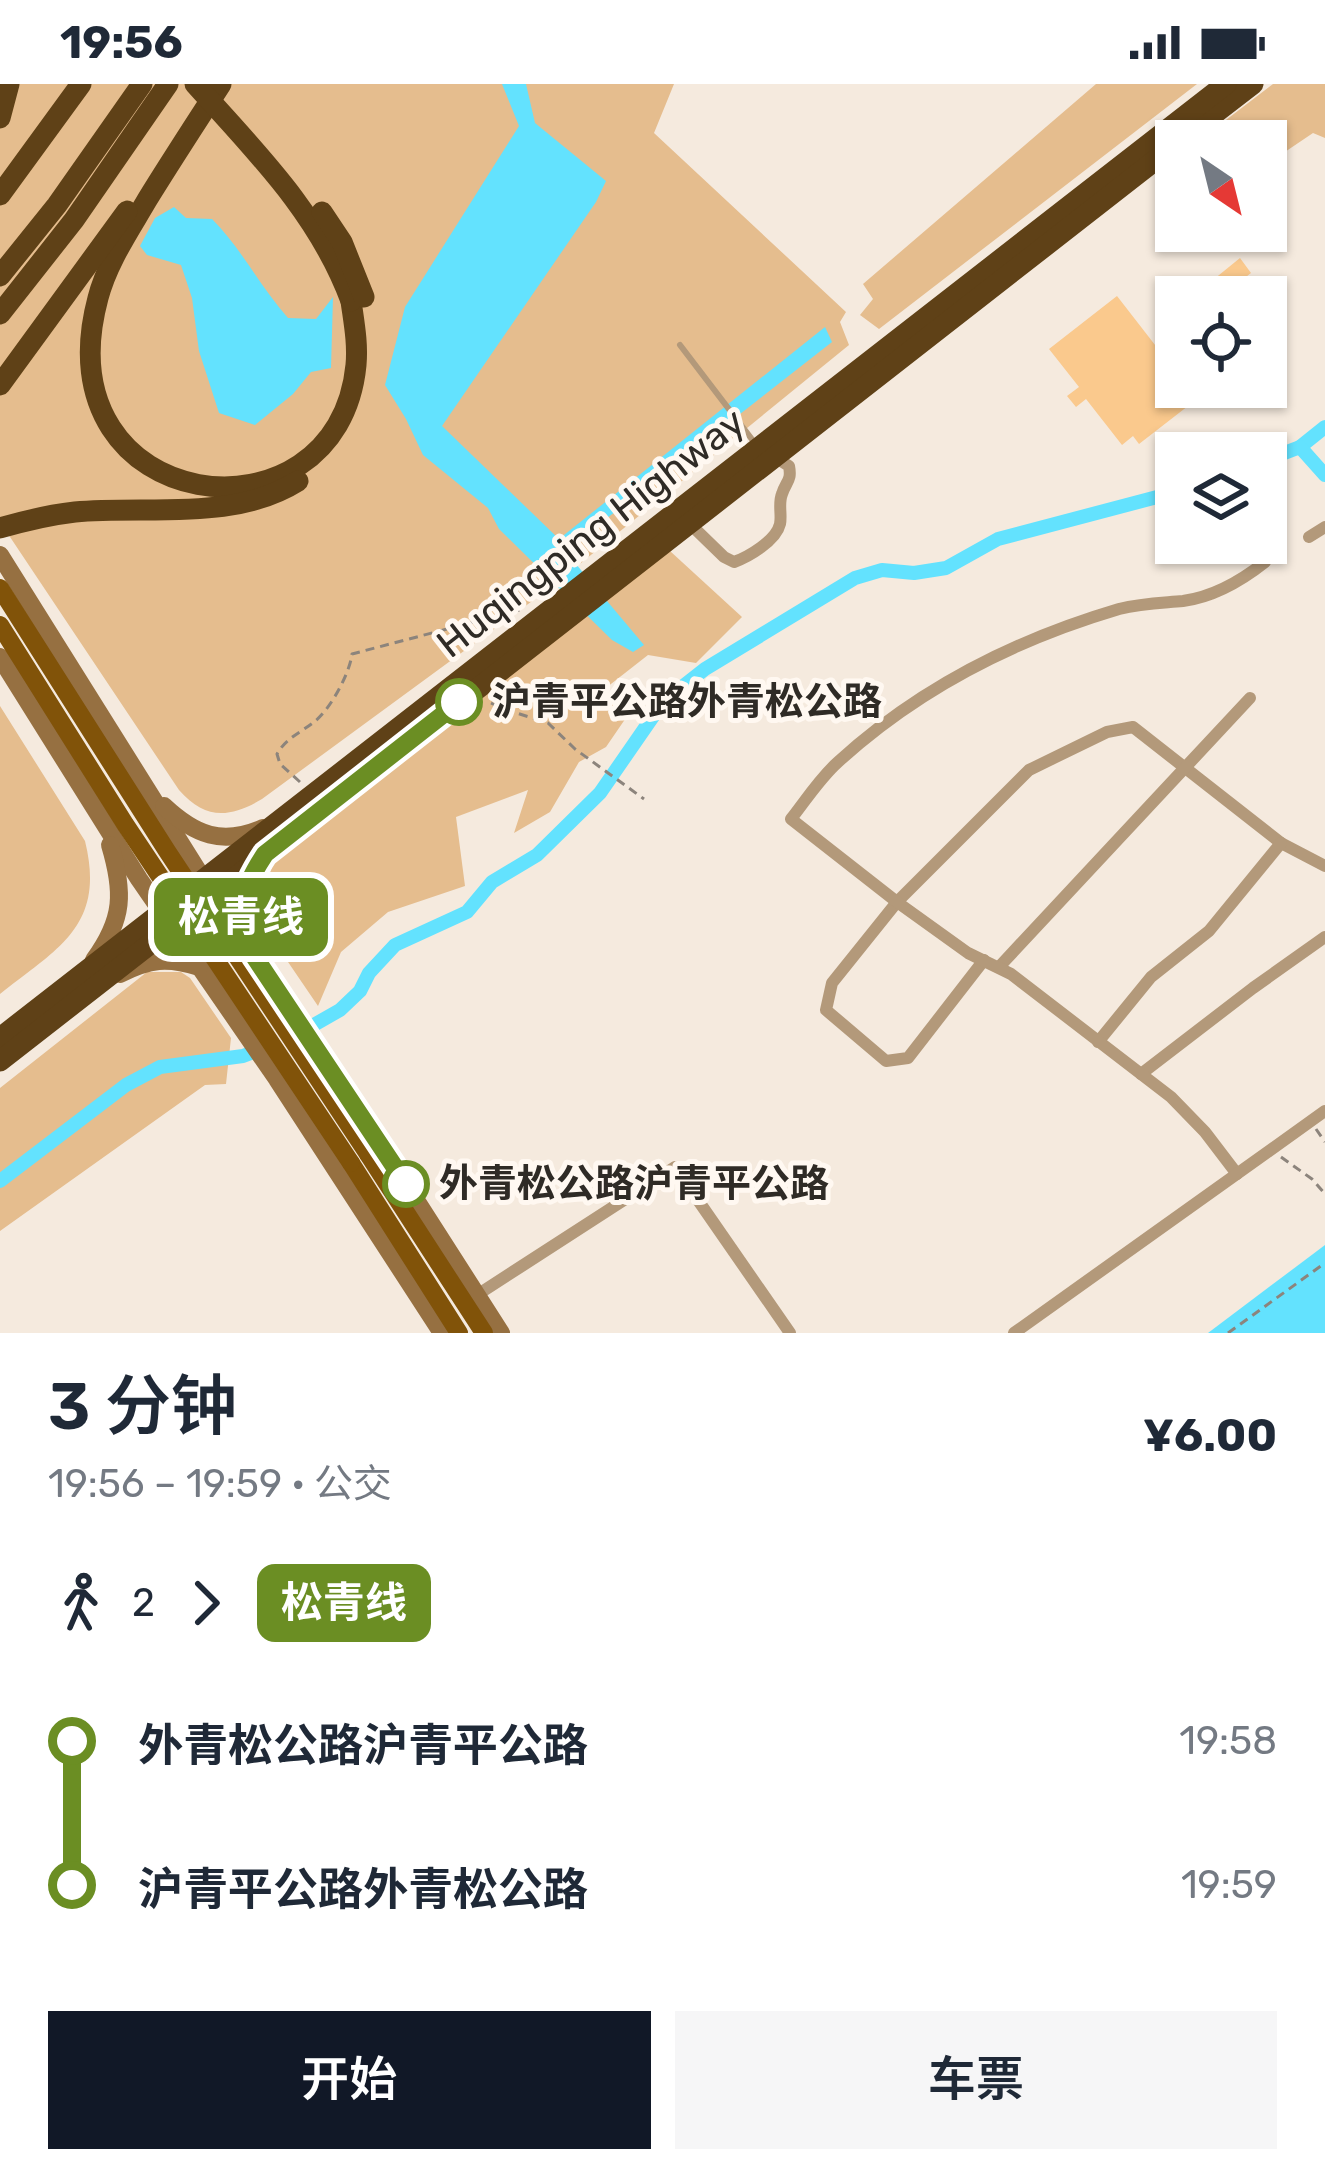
<!DOCTYPE html>
<html lang="zh">
<meta charset="utf-8">
<style>
body{margin:0;font-family:Rubik,"Noto Sans SC",sans-serif;background:#f6f6f7;color:#1f2937;height:100vh;display:flex;flex-direction:column;font-size:45px;white-space:nowrap}
*{box-sizing:border-box;margin:0}
p{font-size:39px;color:#747a83}
.icon{flex:none;width:66px;height:66px;fill:none;stroke:currentColor;stroke-width:2;stroke-linecap:round;stroke-linejoin:round}
.map{position:relative;height:1249px;overflow:hidden}
.details{display:flex;flex-direction:column;background:#fff;flex:1}
.details>*{flex:none}
.badge{padding:0 24px;border-radius:18px;font-size:42px;line-height:78px}
.needle{width:78px;rotate:145deg}
.fabs{position:absolute;left:1155px;top:36px;display:grid;gap:24px}
.fabs a{display:grid;place-items:center;width:132px;height:132px;border-radius:0px;background:#fff;box-shadow:0 3px 9px #0004;font-size:60px}
.map>.badge{position:absolute;translate:-50% -50%;box-shadow:0 0 0 6px #fff}
.legs{display:flex;align-items:center;gap:18px;height:132px;padding:0 48px;font-size:39px}
.legs p{margin-inline-start:auto}
.headline{display:flex;align-items:center;justify-content:space-between;height:204px;padding:0 48px}
h1{font-size:66px;font-weight:600;line-height:90px}
.button{display:flex;gap:24px;margin-top:auto;padding:24px 48px}
.button a{flex:1;height:138px;border-radius:0px;background:#111827;color:#fff;font-size:48px;font-weight:600;line-height:138px;text-align:center}
.button a+a{background:#f6f6f7;color:#1f2937}
ul{padding:0 48px;list-style:none}
li{display:flex;align-items:center;gap:42px;height:144px;font-size:45px}
li i{display:grid;place-items:center;width:18px;height:100%;margin:0 15px;background:currentColor}
li i::after{content:'';width:30px;height:30px;margin:-15px;border:9px solid;border-radius:50%;background:#fff}
li p{margin-inline-start:auto}
li:first-child i{background:linear-gradient(#0000 50%,currentColor 0)}
li:last-child i{background:linear-gradient(currentColor 50%,#0000 0)}
.status{display:flex;justify-content:space-between;align-items:center;height:84px;padding:0 60px;background:#fff;direction:ltr}
.status svg{height:33px;fill:currentColor}
.map>svg:first-child{display:block}
.green{fill:#e5bd8e}
.water{fill:#63e2fe}
.lines{fill:none;stroke-linecap:round;stroke-linejoin:round}
.canal{stroke:#63e2fe;stroke-width:14}
.building{fill:#fac98d}
.path{stroke:#8c847c;stroke-width:3;stroke-dasharray:9 6;stroke-linecap:butt}
.lane{stroke:#b3997a;stroke-width:6}
.street{stroke:#b3997a;stroke-width:12}
.secondary{stroke:#967041;stroke-width:18}
.primary{stroke:#815309;stroke-width:18}
.highway{stroke:#5f4117;stroke-width:21}
.primary-bridge{stroke:#815309;stroke-width:18}
.highway-bridge{stroke:#5f4117;stroke-width:21}
.line-1-casing{stroke:#fff;stroke-width:27}
.line-1{stroke:#6b8e23;stroke-width:18}
.stop-1-dot{fill:#fff;stroke:#6b8e23;stroke-width:6}
.labels{text-anchor:middle;dominant-baseline:central;stroke-width:10;stroke-linejoin:round;paint-order:stroke}
.street-label{font-size:39px;fill:#2f2b26;stroke:#fff8f1}
.stop-label{font-size:39px;font-weight:bold;fill:#2f2b26;stroke:#fff8f1;text-anchor:start}
</style>
<div class="status"><b>19:56</b><svg viewBox="0 0 49 12"><path d="M0 12V9h3v3zM5 12V6h3v6zM10 12V3h3v9zM15 12V0h3v12zM26 1h20v11H26zM47 4h2v5h-2z"/></svg></div>
<div class="map">
<svg width="1325" height="1249" viewBox="0 0 1325 1249">
<rect width="100%" height="100%" fill="#f5eade"/>
<g class="green">
<path d="M0,0H674L654,49L846,228L840,238L849,261L554,501L262,715C230,734 205,736 179,706L0,438Z"/>
<path d="M1096,0H1197L879,245L860,231L873,215L863,200Z"/>
<path d="M1273,0H1325V54L1313,49L1273,76L1266,68V57H1204L1205,52Z"/>
<path d="M670,467L742,533L696,579L648,571L602,607L630,628L606,663L579,678L550,728L514,749L528,706L456,733L465,802L388,828L341,868L318,922L256,831L276,771Z"/>
<path d="M0,622L85,757C106,842 58,864 0,910Z"/>
<path d="M147,888H181L190,894L231,954L226,1000L205,1001L0,1147V1004Z"/>
</g>
<g class="water">
<path d="M502,0H526L535,39L606,97L596,118L442,342L559,455L825,243L832,258L565,467L644,561L633,568L612,556L499,445L488,424L423,371L406,335L385,301L405,223L519,42Z"/>
<path d="M174,123L186,134L212,135C242,165 260,203 288,234L316,235L333,213L331,284L311,288L293,310L255,341L219,329L199,267L192,214L181,181L147,171L140,162L155,134Z"/>
<path d="M1325,1161V1249H1208Z"/>
</g>
<g class="lines">
<g class="canal">
<path d="M1300,363L1325,343"/>
<path d="M1266,376L1300,363L1325,391"/>
<path d="M298,950L340,926L360,907L369,889L395,861L467,828L492,798L537,771L600,709L663,618L705,585L855,494L882,486L914,489L946,484L998,455L1176,408"/>
<path d="M0,1097L126,1001L160,983L243,972L261,965"/>
</g>
</g>
<g class="building">
<path d="M1240,174L1251,189L1233,203L1238,209L1233,213H1192Z"/>
<path d="M1117,212L1176,288V303H1188L1197,315L1139,360L1133,352L1122,361L1086,315L1076,323L1067,312L1079,303L1049,265Z"/>
</g>
<g class="lines">
<g class="path">
<path d="M491,619L501,624L548,639L575,665L644,715"/>
<path d="M300,698L280,680L277,670C286,654 300,649 314,638C330,626 350,589 352,570L523,525"/>
<path d="M1316,1045L1325,1058"/>
<path d="M1281,1073L1312,1095L1325,1110"/>
<path d="M1228,1249L1325,1179"/>
</g>
<path class="lane" d="M680,261L754,358"/>
<g class="street">
<path d="M689,439L724,473L734,478C748,473 776,457 780,440C782,431 778,419 782,410C786,397 792,397 789,382L773,372"/>
<path d="M1309,453L1325,443"/>
<path d="M984,876L908,974L886,977L826,926L832,899L897,818L1029,686L1107,648L1133,643L1281,759L1325,782"/>
<path d="M999,883L1250,614"/>
<path d="M1098,958L1151,893L1209,847L1281,759"/>
<path d="M1141,990L1253,904L1325,853"/>
<path d="M1237,1090L1205,1048L1171,1013L1011,890L968,869L897,818L791,735C806,716 820,694 838,678C919,604 1014,556 1119,525C1142,519 1160,519 1183,517C1213,513 1241,497 1265,478"/>
<path d="M477,1211L675,1083L790,1249"/>
<path d="M1014,1249L1325,1027"/>
</g>
<g class="secondary">
<path d="M0,471L203,795L364,1035L501,1249"/>
<path d="M0,573L139,795L277,995L442,1249"/>
<path d="M164,722C195,751 222,762 263,744"/>
<path d="M244,852C238,824 246,799 261,776"/>
<path d="M94,876C124,835 124,808 110,761"/>
<path d="M120,890C150,875 167,873 199,883"/>
</g>
<g class="primary">
<path d="M368,1070L484,1249"/>
<path d="M351,1079L459,1249"/>
</g>
<g class="highway">
<path d="M221,0C196,39 171,77 147,116C129,147 107,179 98,214C39,434 338,469 356,281C358,259 354,239 351,217"/>
<path d="M0,34L9,0"/>
<path d="M1179,57L1253,0"/>
<path d="M0,111L81,0"/>
<path d="M0,192L57,121L142,0"/>
<path d="M0,230L74,136L168,0"/>
<path d="M0,301L127,127"/>
<path d="M0,444C24,437 49,431 75,428C148,421 233,438 298,397"/>
<path d="M0,954L1226,0"/>
<path d="M0,977L1176,60"/>
</g>
<g class="primary-bridge">
<path d="M0,504L167,767L368,1070"/>
<path d="M0,541L125,740L351,1079"/>
</g>
<g class="highway-bridge">
<path d="M195,0C256,68 319,130 351,217"/>
<path d="M322,128L342,158L364,213"/>
</g>
</g>
<g class="lines">
<defs>
<path id="line-1" d="M406,1100L254,872C231,833 242,805 265,770L459,618"/>
</defs>
<use href="#line-1" class="line-1-casing"/>
<use href="#line-1" class="line-1"/>
</g>
<g class="stop-1-dot">
<circle cx="459" cy="618" r="21"/>
<circle cx="406" cy="1100" r="21"/>
</g>
<g class="labels">
<g class="street-label">
<text transform="translate(591 449) rotate(-38)">Huqingping Highway</text>
</g>
<g class="stop-label">
<text x="492" y="618">沪青平公路外青松公路</text>
<text x="439" y="1100">外青松公路沪青平公路</text>
</g>
</g>
</svg>
<div class="fabs">
<a><svg class="needle" viewBox="-14 -14 28 28"><path d="M0-13l5 13h-10z" fill="#e53935"/><path d="M0 13l5-13h-10z" fill="#747a83"/></svg></a>
<a><svg class="icon" aria-label="locate" viewBox="0 0 24 24"><circle cx="12" cy="12" r="6"/><path d="M12 2v4M12 18v4M2 12h4M18 12h4"/></svg></a>
<a><svg class="icon" aria-label="layers" viewBox="0 0 24 24"><path d="M12 4l9 5-9 5-9-5zM3 14l9 5 9-5"/></svg></a>
</div>
<b class="badge" style="left:241px;top:833px;background:#6b8e23;color:#fff">松青线</b>
</div>
<section class="details">
<div class="headline"><div><h1>3 分钟</h1><p>19:56 – 19:59 · 公交</p></div><b>¥6.00</b></div>
<div class="legs"><svg class="icon" aria-label="walk" viewBox="0 0 24 24"><circle cx="13" cy="4" r="2"/><path d="M13 8l-2 6 4 7M11 14l-3 7M7 12l3-4h3l4 4"/></svg>2<svg class="icon" aria-label="forward" viewBox="0 0 24 24"><path d="M9 5l7 7-7 7"/></svg><b class="badge" style="background:#6b8e23;color:#fff">松青线</b></div>
<ul>
<li><i style="color:#6b8e23"></i><b>外青松公路沪青平公路</b><p>19:58</p></li>
<li><i style="color:#6b8e23"></i><b>沪青平公路外青松公路</b><p>19:59</p></li>
</ul>
<div class="button"><a>开始</a><a>车票</a></div>
</section>
